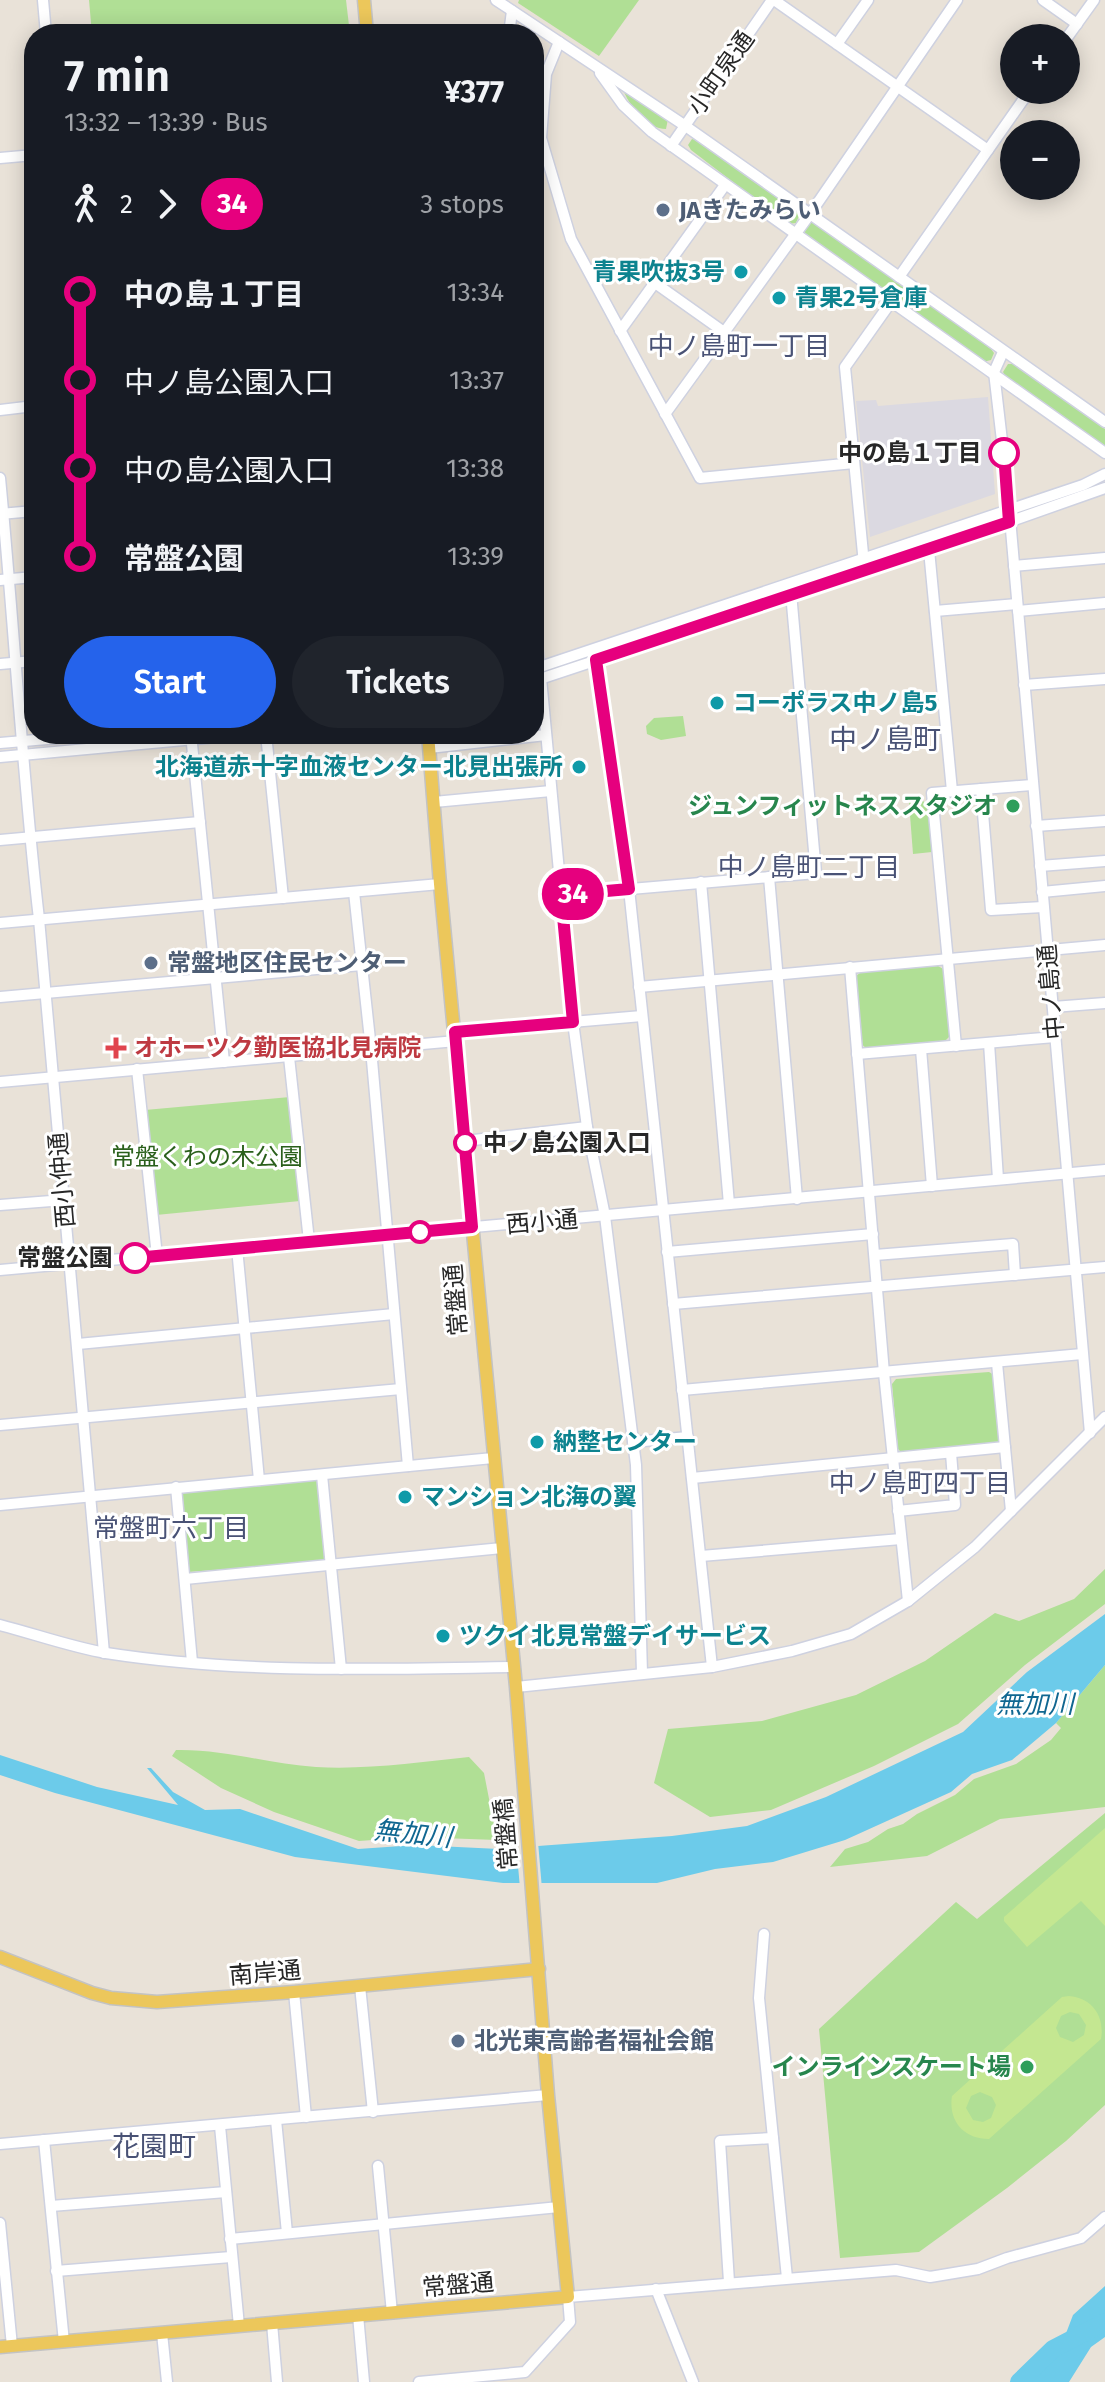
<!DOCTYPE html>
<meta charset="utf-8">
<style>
body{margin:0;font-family:"Fira Sans","Noto Sans JP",sans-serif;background:#20242c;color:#f1f3f6;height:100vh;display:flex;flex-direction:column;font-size:30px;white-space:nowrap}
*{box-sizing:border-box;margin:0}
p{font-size:26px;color:#9ea1a6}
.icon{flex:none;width:44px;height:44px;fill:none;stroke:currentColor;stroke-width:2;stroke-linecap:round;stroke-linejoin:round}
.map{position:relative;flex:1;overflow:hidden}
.side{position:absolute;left:24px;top:24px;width:520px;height:720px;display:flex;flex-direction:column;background:#171b24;border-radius:32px;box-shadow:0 4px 20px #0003}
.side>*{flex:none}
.badge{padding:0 16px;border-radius:26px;font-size:28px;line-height:52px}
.controls{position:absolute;left:1000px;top:24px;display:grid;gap:16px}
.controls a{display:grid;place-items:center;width:80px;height:80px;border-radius:50%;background:#171b24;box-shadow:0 4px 20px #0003;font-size:40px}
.map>.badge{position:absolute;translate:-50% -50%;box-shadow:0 0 0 4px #fff}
.legs{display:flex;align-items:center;gap:12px;height:88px;padding:0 40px;font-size:26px}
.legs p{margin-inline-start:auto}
.overview{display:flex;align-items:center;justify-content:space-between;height:136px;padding:0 40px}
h1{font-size:44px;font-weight:600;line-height:60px}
.action{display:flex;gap:16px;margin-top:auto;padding:16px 40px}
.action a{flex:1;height:92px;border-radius:48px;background:#2563eb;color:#fff;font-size:32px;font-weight:600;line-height:92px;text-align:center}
.action a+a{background:#20242c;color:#f1f3f6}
ul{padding:0 40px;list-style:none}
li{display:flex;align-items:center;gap:28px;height:88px;font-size:30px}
li i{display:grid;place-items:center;width:12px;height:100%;margin:0 10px;background:currentColor}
li i::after{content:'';width:20px;height:20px;margin:-10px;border:6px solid;border-radius:50%;background:#171b24}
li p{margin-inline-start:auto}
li:first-child i{background:linear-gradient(#0000 50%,currentColor 0)}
li:last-child i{background:linear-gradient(currentColor 50%,#0000 0)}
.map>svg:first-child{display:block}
.industrial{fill:#dbd9e1}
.green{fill:#b0df95}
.pitch{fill:#c4e791;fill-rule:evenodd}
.water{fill:#6ccbea}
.pier{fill:#e9e2d8}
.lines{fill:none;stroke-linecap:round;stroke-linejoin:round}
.river{stroke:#6ccbea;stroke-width:18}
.minor-casing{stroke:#ced1e0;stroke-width:13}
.major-casing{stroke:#c3c3c3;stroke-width:15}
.minor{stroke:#fff;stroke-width:10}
.major{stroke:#ecc75b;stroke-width:12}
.line-1-casing{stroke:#fff;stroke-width:18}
.line-1{stroke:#e6007e;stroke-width:12}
.service-dot{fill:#5c6f8a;stroke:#fff;stroke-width:3}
.culture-dot{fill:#0f9aa8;stroke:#fff;stroke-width:3}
.stop-1-dot{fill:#fff;stroke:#e6007e;stroke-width:4}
.leisure-dot{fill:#2e9e5b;stroke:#fff;stroke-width:3}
.health-dot{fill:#e0444e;stroke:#fff;stroke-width:3}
.labels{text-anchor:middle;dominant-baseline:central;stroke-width:6;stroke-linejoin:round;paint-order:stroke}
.street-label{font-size:24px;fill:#272727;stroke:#fff}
.service-label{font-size:24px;font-weight:bold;fill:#4e5e75;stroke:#fff;text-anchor:start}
.culture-label{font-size:24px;font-weight:bold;fill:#0d838f;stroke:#fff;text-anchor:start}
.stop-label{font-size:24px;font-weight:bold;fill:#272727;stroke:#fff;text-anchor:end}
.leisure-label{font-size:24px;font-weight:bold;fill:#27864d;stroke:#fff;text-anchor:end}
.health-label{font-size:24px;font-weight:bold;fill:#be3a42;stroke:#fff;text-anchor:start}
.park-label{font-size:24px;fill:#2a601b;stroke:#fff}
.neighbourhood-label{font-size:26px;fill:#495275;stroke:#fff}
.water-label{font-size:26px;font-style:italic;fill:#106791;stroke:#fff}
.quarter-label{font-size:28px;fill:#495275;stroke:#fff}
</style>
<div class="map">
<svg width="1105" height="2382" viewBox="0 0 1105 2382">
<rect width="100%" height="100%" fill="#e9e2d8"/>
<path class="industrial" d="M988,397L995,494L870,537L856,401L876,400L878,406Z"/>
<g class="green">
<path d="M89,0H346L350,34H92Z"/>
<path d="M519,0H639L599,56L518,3Z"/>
<path d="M624,92H627L668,119L666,129C647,129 631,108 624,92Z"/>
<path d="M692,139L696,140L796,211L799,216L796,223L788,224L691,150L688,145Z"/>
<path d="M809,222L817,223L991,349L994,353L991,360L983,362L805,237L804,229Z"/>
<path d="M1008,364H1014L1105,429V447L1006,377L1003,372Z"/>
<path d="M683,716L686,736L661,740L647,734L646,726L654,718Z"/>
<path d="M923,801L928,805L932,852L913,854L909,802Z"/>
<path d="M938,966L945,970L950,1036L945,1041L866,1048L860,1043L855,977L861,972Z"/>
<path d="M290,1097L300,1201L156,1215L145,1110Z"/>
<path d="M989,1372L994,1375L1000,1439L997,1443L901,1452L898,1449L892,1384L896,1379Z"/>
<path d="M318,1479L325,1562L188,1572L179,1491Z"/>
<path d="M1105,1569V1604L1025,1665L958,1724L874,1766L771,1810L710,1817L654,1783L668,1729L762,1721L856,1695L925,1661L995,1613L1019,1621L1074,1599Z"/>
<path d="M1105,1665V1807L1000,1819L927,1856L830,1867L845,1849L868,1842L888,1829L903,1824L917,1814L955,1795L974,1779L1016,1764L1051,1740L1061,1728L1056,1723Z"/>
<path d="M176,1750C224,1749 269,1764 316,1767C367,1770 419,1762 469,1757L484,1773L497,1840L414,1837L359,1841L274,1812L221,1788L172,1756Z"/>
<path d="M1105,1813V2105L1066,2141L1007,2188L919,2252L840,2258L819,2029L956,1902L977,1919Z"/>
</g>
<g class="pitch">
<path d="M1105,1828V1926L1081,1901L1027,1947L1004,1921V1917Z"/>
<path d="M1069,1996C1092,1998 1105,2016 1101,2039L989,2139C964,2139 948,2121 952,2096L1062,1997ZM1070,2012L1079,2014L1086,2025L1084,2035L1073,2042L1060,2037L1056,2028L1061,2016ZM980,2092L992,2097L996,2105L991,2118L983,2122L973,2120L966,2108L971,2096Z"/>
</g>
<g class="water">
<path d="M1105,1614V1665L1056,1723L1012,1760L972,1774L951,1792L845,1840L773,1862L715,1869L657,1883H503L295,1857L55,1793L0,1775V1755L97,1787L178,1805L147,1768H151L173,1792L205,1810L240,1809L358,1849L416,1845L499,1849L672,1836L747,1826L826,1797L963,1732L1027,1672Z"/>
<path d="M1105,2286V2337L1091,2347L1069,2382H1014L1033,2370L1065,2336L1073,2315Z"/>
</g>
<path class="pier" d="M538,1842L542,1889L520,1888L516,1844Z"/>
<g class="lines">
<path class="river" d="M1019,2382L1053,2349L1105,2322"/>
<defs>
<g id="minor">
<path d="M43,0L46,34"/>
<path d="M496,0L684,125L1105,422"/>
<path d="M774,0L988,150"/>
<path d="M1043,0L1077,24"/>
<path d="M509,34L512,11"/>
<path d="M1066,39L1094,0"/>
<path d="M559,42L546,74L541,138L571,239L700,478L854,463"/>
<path d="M837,44L868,0"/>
<path d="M600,73L623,105L652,132L1105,453"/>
<path d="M671,146L772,0"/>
<path d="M0,158L34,155"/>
<path d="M899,277L1030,90"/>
<path d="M655,283L724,332"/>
<path d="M620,331L725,185"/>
<path d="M1003,352L994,372L1007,484L1090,1433"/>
<path d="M0,410L34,406"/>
<path d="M665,414L810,214L957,0"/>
<path d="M0,478C14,625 22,772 39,919L104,1653"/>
<path d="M0,514L34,511"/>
<path d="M929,550L952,791"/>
<path d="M864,564L845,367L891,302"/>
<path d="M1014,566L1105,558"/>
<path d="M0,580L34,577"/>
<path d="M534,609L539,667"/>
<path d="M935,611L1017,604"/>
<path d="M1018,611L1105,603"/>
<path d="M596,660L629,889L712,1667"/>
<path d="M0,664L34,661"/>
<path d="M534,669L1083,485L1105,474"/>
<path d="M541,678L573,1022L587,1127L605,1216L636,1465L642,1673"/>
<path d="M534,681L929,550L1105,488"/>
<path d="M1024,685L1105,679"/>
<path d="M191,734L224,1062"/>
<path d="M266,734L283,898"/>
<path d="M0,743L106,734"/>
<path d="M429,748L546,735"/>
<path d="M0,757L249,734"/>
<path d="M981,789L991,910L1043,907"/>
<path d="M434,802L551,791"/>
<path d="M1036,826L1105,821"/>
<path d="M0,840L200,822"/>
<path d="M1040,866L1105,861"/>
<path d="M769,877L797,1199"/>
<path d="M701,882L729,1204"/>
<path d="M354,892L371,1049L408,1466"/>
<path d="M1042,892L1105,886"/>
<path d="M561,895L816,873L791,593"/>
<path d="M0,923L440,884"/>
<path d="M850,967L884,1373L908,1601"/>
<path d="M639,987L1105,945"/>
<path d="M0,997L362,965"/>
<path d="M1053,1007L1105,1003"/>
<path d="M455,1032L642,1016"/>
<path d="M989,1043L998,1179"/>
<path d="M956,1046L932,793L1032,785"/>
<path d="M921,1049L932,1186"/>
<path d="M857,1054L1055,1037"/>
<path d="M289,1057L309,1241"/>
<path d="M137,1069L157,1256"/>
<path d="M0,1082L456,1041"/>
<path d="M465,1141L587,1127"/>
<path d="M0,1205L64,1200"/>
<path d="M237,1248L259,1480"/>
<path d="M667,1252L873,1234"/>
<path d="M875,1255L1013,1244L1015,1275"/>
<path d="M0,1270L1105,1170"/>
<path d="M673,1304L1105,1267"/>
<path d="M78,1344L394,1314"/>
<path d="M997,1363L1011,1511"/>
<path d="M682,1390L1082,1354"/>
<path d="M0,1425L401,1389"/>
<path d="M633,1442L688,1437"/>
<path d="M322,1475L341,1669"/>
<path d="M692,1478L1005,1447"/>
<path d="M176,1487L192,1662"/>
<path d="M0,1505L493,1458"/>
<path d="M898,1511L955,1505L951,1453"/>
<path d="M701,1556L901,1539"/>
<path d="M185,1579L502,1548"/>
<path d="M0,1625C35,1634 71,1647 106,1653C241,1674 379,1669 514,1667"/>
<path d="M516,1687L712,1667L792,1651L851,1634L908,1601L975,1547L1105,1417"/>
<path d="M764,1934L759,1998L787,2278"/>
<path d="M360,1986L373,2112"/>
<path d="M294,1992L306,2117"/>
<path d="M276,2120L287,2233"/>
<path d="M220,2126L239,2326"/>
<path d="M44,2140L64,2342"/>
<path d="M0,2144L548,2095"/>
<path d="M378,2166L392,2313"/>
<path d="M51,2206L226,2192"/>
<path d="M0,2223L12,2346"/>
<path d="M230,2239L559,2207"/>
<path d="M56,2271L231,2257"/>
<path d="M729,2282L720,2141L773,2138"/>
<path d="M656,2289L693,2382"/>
<path d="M358,2315L364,2382"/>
<path d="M272,2323L277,2382"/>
<path d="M162,2333L167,2382"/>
<path d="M419,2382L525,2372L570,2322L568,2297L896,2270L930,2277L978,2269L1007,2258L1081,2238L1105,2217"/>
</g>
<g id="major">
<path d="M364,0L367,34"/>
<path d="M0,1957L92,1993L111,1998L157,2002L294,1992L539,1969"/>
<path d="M0,2347L568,2297L548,2095L516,1687L440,884L428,734"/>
</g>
</defs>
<use href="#minor" class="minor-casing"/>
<use href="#major" class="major-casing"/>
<use href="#minor" class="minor"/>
<use href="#major" class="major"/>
</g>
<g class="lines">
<defs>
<path id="line-1" d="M135,1258L472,1227L455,1032L573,1022L561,895L629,889L596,660L1009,522L1004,453"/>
</defs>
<use href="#line-1" class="line-1-casing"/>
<use href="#line-1" class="line-1"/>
</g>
<g class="service-dot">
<circle cx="663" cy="210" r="8"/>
<circle cx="151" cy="963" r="8"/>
<circle cx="458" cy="2041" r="8"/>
</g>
<g class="culture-dot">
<circle cx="741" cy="272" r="8"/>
<circle cx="779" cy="298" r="8"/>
<circle cx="717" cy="703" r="8"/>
<circle cx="579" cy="767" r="8"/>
<circle cx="537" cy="1442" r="8"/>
<circle cx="405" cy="1497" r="8"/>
<circle cx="443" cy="1636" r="8"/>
</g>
<g class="stop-1-dot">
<circle cx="1004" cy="453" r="14"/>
<circle cx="465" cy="1143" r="10"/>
<circle cx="420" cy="1232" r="10"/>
<circle cx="135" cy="1258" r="14"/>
</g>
<g class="leisure-dot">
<circle cx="1013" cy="806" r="8"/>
<circle cx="1027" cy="2067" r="8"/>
</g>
<path class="health-dot" d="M112 1036h8v8h8v8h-8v8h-8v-8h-8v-8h8z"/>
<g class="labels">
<g class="street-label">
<text transform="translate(721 73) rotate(-55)">小町泉通</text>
<text transform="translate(1051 992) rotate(-95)">中ノ島通</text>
<text transform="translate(62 1180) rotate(-95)">西小仲通</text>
<text transform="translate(542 1222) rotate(-5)">西小通</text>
<text transform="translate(456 1300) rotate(-95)">常盤通</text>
<text transform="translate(506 1834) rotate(-95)">常盤橋</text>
<text transform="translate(265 1973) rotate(-5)">南岸通</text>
<text transform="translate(458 2285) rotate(-5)">常盤通</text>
</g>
<g class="service-label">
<text x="679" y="210">JAきたみらい</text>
<text x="167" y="963">常盤地区住民センター</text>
<text x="474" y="2041">北光東高齢者福祉会館</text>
</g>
<g class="culture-label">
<text x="725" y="272" text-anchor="end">青果吹抜3号</text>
<text x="795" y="298">青果2号倉庫</text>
<text x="733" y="703">コーポラス中ノ島5</text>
<text x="563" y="767" text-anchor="end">北海道赤十字血液センター北見出張所</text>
<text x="553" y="1442">納整センター</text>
<text x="421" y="1497">マンション北海の翼</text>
<text x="459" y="1636">ツクイ北見常盤デイサービス</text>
</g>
<g class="stop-label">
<text x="982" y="453">中の島１丁目</text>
<text x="483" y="1143" text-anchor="start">中ノ島公園入口</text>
<text x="113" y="1258">常盤公園</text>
</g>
<g class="leisure-label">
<text x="997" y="806">ジュンフィットネススタジオ</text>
<text x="1011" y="2067">インラインスケート場</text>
</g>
<g class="health-label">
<text x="134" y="1048">オホーツク勤医協北見病院</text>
</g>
<g class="park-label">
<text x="207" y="1157">常盤くわの木公園</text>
</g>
<g class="neighbourhood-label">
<text x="739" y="346">中ノ島町一丁目</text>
<text x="809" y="867">中ノ島町二丁目</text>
<text x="920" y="1483">中ノ島町四丁目</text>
<text x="171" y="1528">常盤町六丁目</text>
</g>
<g class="water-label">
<text x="1035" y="1704">無加川</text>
<text transform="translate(413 1834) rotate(6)">無加川</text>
</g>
<g class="quarter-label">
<text x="885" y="739">中ノ島町</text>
<text x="154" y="2146">花園町</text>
</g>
</g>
</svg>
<div class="controls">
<a>+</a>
<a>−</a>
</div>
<b class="badge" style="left:573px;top:894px;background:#e6007e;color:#fff">34</b>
<section class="side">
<div class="overview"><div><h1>7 min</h1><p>13:32 – 13:39 · Bus</p></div><b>¥377</b></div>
<div class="legs"><svg class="icon" aria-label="walk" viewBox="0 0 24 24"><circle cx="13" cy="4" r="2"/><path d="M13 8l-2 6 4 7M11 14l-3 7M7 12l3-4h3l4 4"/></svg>2<svg class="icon" aria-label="forward" viewBox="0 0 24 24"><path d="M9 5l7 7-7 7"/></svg><b class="badge" style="background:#e6007e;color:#fff">34</b><p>3 stops</p></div>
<ul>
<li><i style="color:#e6007e"></i><b>中の島１丁目</b><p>13:34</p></li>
<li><i style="color:#e6007e"></i><span>中ノ島公園入口</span><p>13:37</p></li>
<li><i style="color:#e6007e"></i><span>中の島公園入口</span><p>13:38</p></li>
<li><i style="color:#e6007e"></i><b>常盤公園</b><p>13:39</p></li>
</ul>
<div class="action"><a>Start</a><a>Tickets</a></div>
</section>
</div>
